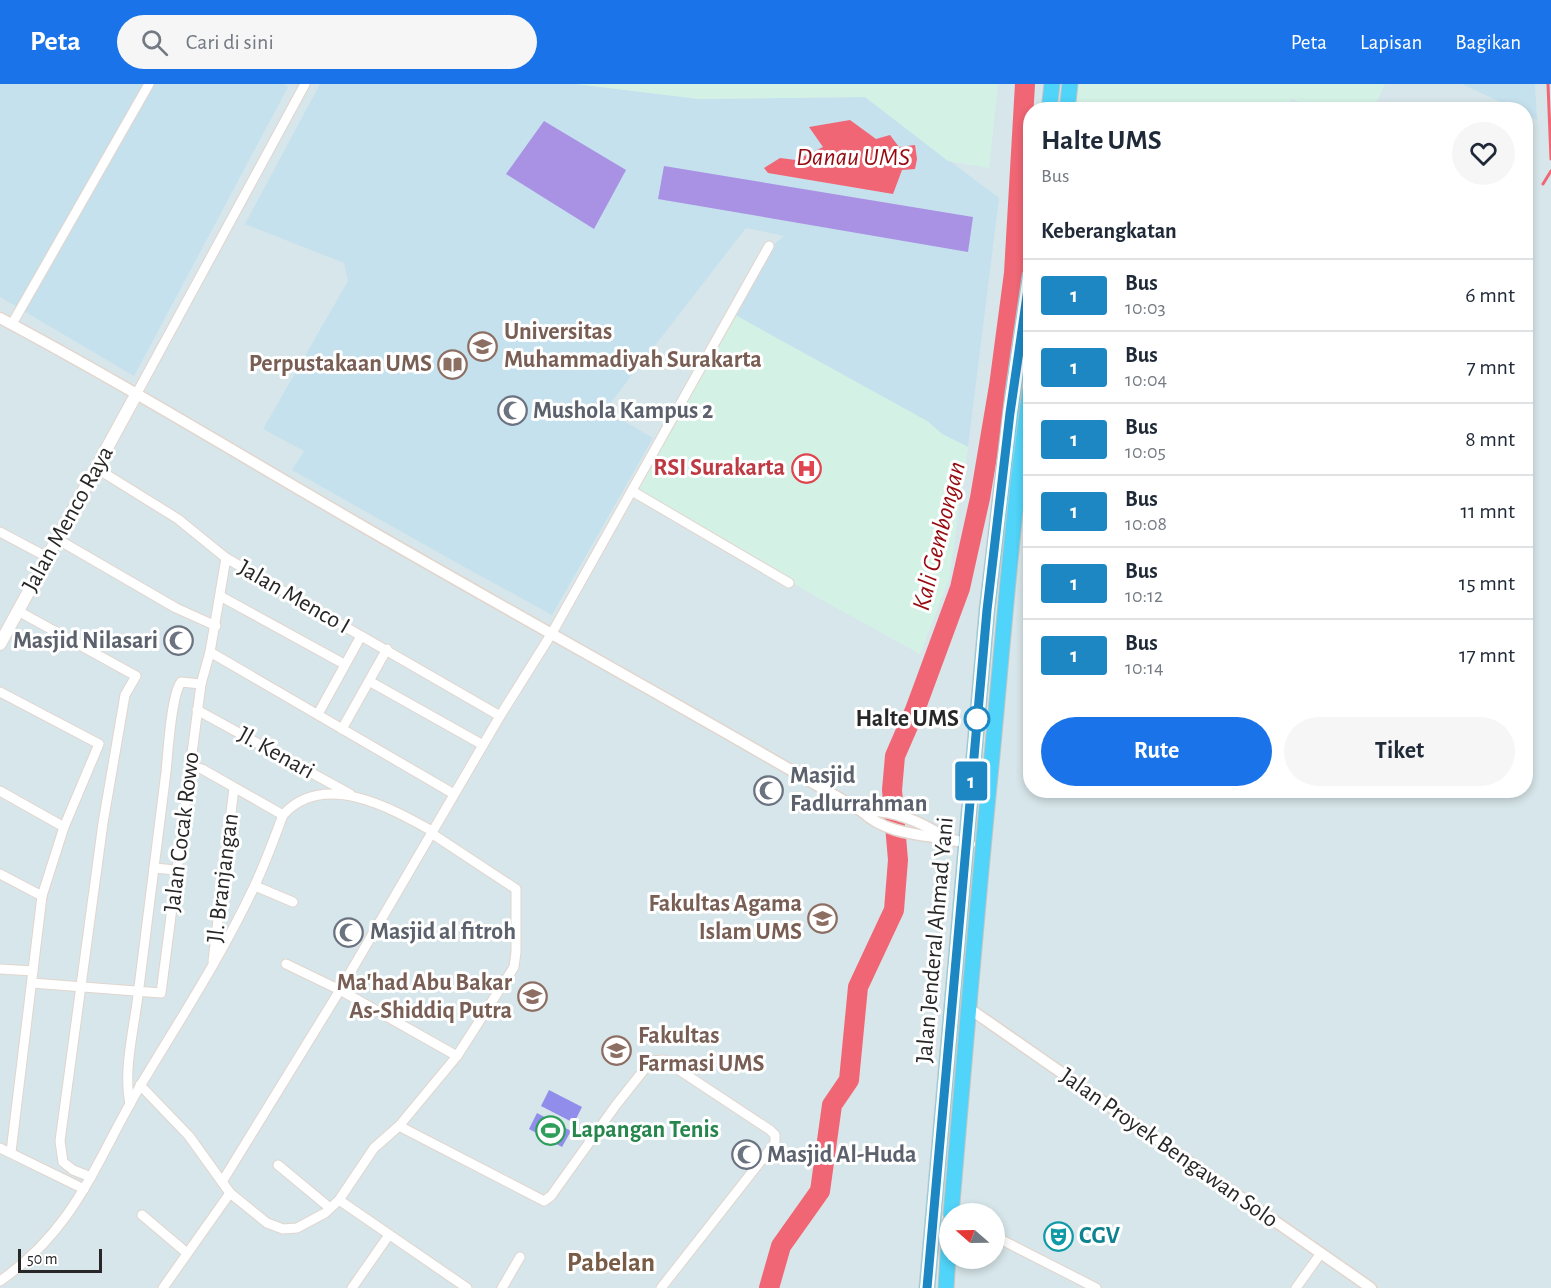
<!DOCTYPE html>
<html lang="id">
<style>
body{margin:0;font-family:"Alegreya Sans",sans-serif;background:#f6f6f7;color:#1f2937;height:100vh;display:flex;flex-direction:column;font-size:22px;white-space:nowrap}
*{box-sizing:border-box;margin:0}
p{font-size:20px;color:#747a83}
.icon{flex:none;width:33px;height:33px;fill:none;stroke:currentColor;stroke-width:2;stroke-linecap:round;stroke-linejoin:round}
.map{position:relative;flex:1;overflow:hidden}
.side{position:absolute;left:1023px;top:18px;width:510px;height:696px;display:flex;flex-direction:column;background:#fff;border-radius:24px;box-shadow:0 3px 9px #0003}
.side>*{flex:none}
.badge{padding:0 12px;border-radius:4px;font-size:21px;line-height:39px}
.needle{width:39px;rotate:290deg}
.tools{position:absolute;left:939px;top:1119px;display:grid;gap:12px}
.tools a{display:grid;place-items:center;width:66px;height:66px;border-radius:50%;background:#fff;box-shadow:0 3px 9px #0003;font-size:30px}
.scale{position:absolute;left:18px;bottom:15px;width:84px;box-sizing:border-box;padding-left:6px;border:3px solid #272727;border-top:0;font-size:16px;line-height:21px;white-space:nowrap;color:#272727;-webkit-text-stroke:4px #fff;paint-order:stroke}
.map>.badge{position:absolute;translate:-50% -50%;box-shadow:0 0 0 3px #fff}
h2{padding:0 18px;font-size:22px;line-height:54px}
.round{display:grid;place-items:center;flex:none;width:63px;height:63px;border-radius:32px;background:#f6f6f7}
.summary{display:flex;align-items:center;justify-content:space-between;height:102px;padding:0 18px}
h1{font-size:28px;font-weight:700;line-height:45px}
.primary-button{display:flex;gap:12px;margin-top:auto;padding:12px 18px}
.primary-button a{flex:1;height:69px;border-radius:36px;background:#1a73e8;color:#fff;font-size:24px;font-weight:700;line-height:69px;text-align:center}
.primary-button a+a{background:#f6f6f7;color:#1f2937}
ul{padding:0;list-style:none}
li{display:flex;align-items:center;gap:18px;height:72px;padding:0 18px;border-top:2px solid #e0e1e3}
li div{flex:1}
li b{display:block;font-size:22px}
li em{font-style:normal}
li .badge{min-width:66px;font-weight:700;text-align:center}
header{display:flex;align-items:center;gap:36px;box-sizing:border-box;height:84px;padding:0 30px;background:#1a73e8;color:#fff}
header strong{font-size:28px}
nav{display:flex;gap:33px;margin-inline-start:auto;font-size:21px}
.search{width:420px;height:54px;background:#f6f6f7;display:flex;align-items:center;gap:15px;box-sizing:border-box;padding:0 21px;border-radius:33px;color:#747a83;font-size:22px}
.map>svg:first-child{display:block}
.education{fill:#c5e1ed}
.medical{fill:#d3f2e5}
.green{fill:#a991e3}
.pitch{fill:#918deb}
.water{fill:#f06675}
.lines{fill:none;stroke-linecap:round;stroke-linejoin:round}
.stream{stroke:#f06675;stroke-width:3}
.river{stroke:#f06675;stroke-width:20}
.minor-casing{stroke:#e1d5cd;stroke-width:11}
.tertiary-casing{stroke:#e1d5cd;stroke-width:13}
.secondary-casing{stroke:#e1d5cd;stroke-width:14}
.trunk-casing{stroke:#c3c3c3;stroke-width:17}
.minor{stroke:#fff;stroke-width:9}
.tertiary{stroke:#fff;stroke-width:10}
.secondary{stroke:#fff;stroke-width:12}
.trunk{stroke:#50d4f9;stroke-width:15}
.line-casing{stroke:#fff;stroke-width:14}
.line{stroke:#1d87c4;stroke-width:9}
.stop-dot{fill:#fff;stroke:#1d87c4;stroke-width:3}
.labels{text-anchor:middle;dominant-baseline:central;stroke-width:6;stroke-linejoin:round;paint-order:stroke}
.education-label{font-size:24px;font-weight:bold;fill:#785e54;stroke:#fff;text-anchor:end}
.worship-label{font-size:24px;font-weight:bold;fill:#5b616d;stroke:#fff;text-anchor:start}
.health-label{font-size:24px;font-weight:bold;fill:#be3a42;stroke:#fff;text-anchor:end}
.street-label{font-size:24px;fill:#272727;stroke:#fff}
.stop-label{font-size:24px;font-weight:bold;fill:#272727;stroke:#fff;text-anchor:end}
.leisure-label{font-size:24px;font-weight:bold;fill:#27864d;stroke:#fff;text-anchor:start}
.culture-label{font-size:24px;font-weight:bold;fill:#0d838f;stroke:#fff;text-anchor:start}
.water-label{font-size:26px;font-style:italic;fill:#970a0f;stroke:#fff}
.quarter-label{font-size:27px;font-weight:bold;fill:#775d47;stroke:#fff}
</style>
<header>
<strong>Peta</strong>
<div class="search"><svg class="icon" aria-label="search" viewBox="0 0 24 24"><circle cx="10" cy="10" r="6"/><path d="M15 15l6 6"/></svg>Cari di sini</div>
<nav><a>Peta</a><a>Lapisan</a><a>Bagikan</a></nav>
</header>
<div class="map">
<svg width="1551" height="1204" viewBox="0 0 1551 1204">
<rect width="100%" height="100%" fill="#d7e6ea"/>
<g class="education">
<path d="M0,0H284L288,3L134,292L0,213Z"/>
<path d="M320,0H576L699,15L865,13L999,114L968,363L942,350L927,337L735,231L771,163L784,152L746,144L605,326L653,354L552,531L450,475L292,386L304,367L263,345L348,197L344,179L245,140Z"/>
<path d="M1462,0H1535L1537,36L1526,30V26L1515,25Z"/>
</g>
<g class="medical">
<path d="M576,0H998L989,84L948,77L865,13L699,15Z"/>
<path d="M1078,0H1385L1373,25H1319L1291,15L1286,26L1077,25Z"/>
<path d="M735,231L927,337L942,350L968,363L949,495L920,570L813,511L636,405Z"/>
</g>
<g class="green">
<path d="M544,37L626,86L594,145L506,90Z"/>
<path d="M664,82L973,133L968,168L658,115Z"/>
</g>
<g class="pitch">
<path d="M549,1006L582,1023L574,1039L541,1022Z"/>
<path d="M537,1029L571,1047L562,1063L529,1045Z"/>
</g>
<path class="water" d="M850,36L876,55L890,51L899,63L915,61L917,75L915,85L902,86L893,110L768,89L764,84L780,74L796,76L823,63L809,43Z"/>
<g class="lines">
<g class="stream">
<path d="M1548,0L1551,75"/>
<path d="M1543,100L1551,87"/>
</g>
<path class="river" d="M769,1204L781,1162L820,1107L832,1021L849,996L858,903L894,826L898,776L892,706L895,672L915,626L960,504L980,414L999,302L1014,189L1025,0"/>
<defs>
<g id="minor">
<path d="M12,240L149,0"/>
<path d="M137,309L305,0"/>
<path d="M96,384L178,435L226,474L500,632"/>
<path d="M632,407L789,499"/>
<path d="M0,448L47,473"/>
<path d="M57,455L176,524L216,542"/>
<path d="M226,474L210,568L454,710"/>
<path d="M220,512L344,580"/>
<path d="M18,527L136,592L125,611L103,739L60,1057L63,1078L73,1086L91,1093"/>
<path d="M369,597L483,661"/>
<path d="M201,600L210,568"/>
<path d="M0,608L99,660L64,743L42,812L11,1068"/>
<path d="M197,626L350,710"/>
<path d="M318,630L361,552"/>
<path d="M342,645L387,565"/>
<path d="M190,682L202,685L283,731"/>
<path d="M0,707L64,743"/>
<path d="M154,784L176,786"/>
<path d="M0,790L42,812"/>
<path d="M255,802L293,818"/>
<path d="M213,877L234,704"/>
<path d="M286,880L340,906L457,972"/>
<path d="M0,885L33,887"/>
<path d="M32,899L161,909L201,600L181,598C171,612 168,668 166,688C157,762 147,837 138,911C134,945 123,986 130,1020"/>
<path d="M140,1001L189,1052L230,1109L267,1139L283,1145L297,1144L325,1129L339,1116L374,1064L399,1042L457,972L514,883L516,868V805L431,749"/>
<path d="M399,1042L544,1117L551,1112L616,1021L651,977L664,976L770,1046L775,1051V1059L661,1204"/>
<path d="M0,1064L84,1105"/>
<path d="M278,1081L330,1124"/>
<path d="M222,1098L340,906L500,632L552,549L769,162"/>
<path d="M339,1116L467,1204"/>
<path d="M142,1131L187,1169"/>
<path d="M994,1152L1096,1204"/>
<path d="M0,1197C76,1144 95,1079 139,1004C179,937 221,873 254,803C265,780 274,755 283,731C323,686 391,724 432,747"/>
<path d="M163,1204L230,1109"/>
<path d="M352,1204L389,1151"/>
<path d="M502,1204L520,1173"/>
<path d="M1296,1204L1321,1169"/>
</g>
<g id="tertiary">
<path d="M0,234C124,300 243,373 364,443C530,539 698,631 863,728C889,754 937,750 970,760"/>
<path d="M863,728C889,723 923,739 944,753"/>
<path d="M967,923L1371,1204"/>
</g>
<path id="secondary" d="M0,560L137,309"/>
<g id="trunk">
<path d="M1049,26L1052,0"/>
<path d="M1067,26L1070,0"/>
<path d="M951,1130C964,980 976,831 991,682C1003,557 1012,432 1030,307"/>
<path d="M927,1204L987,526L1013,309L1030,192"/>
<path d="M946,1204L950,1139"/>
</g>
</defs>
<use href="#minor" class="minor-casing"/>
<use href="#tertiary" class="tertiary-casing"/>
<use href="#secondary" class="secondary-casing"/>
<use href="#trunk" class="trunk-casing"/>
<use href="#minor" class="minor"/>
<use href="#tertiary" class="tertiary"/>
<use href="#secondary" class="secondary"/>
<use href="#trunk" class="trunk"/>
</g>
<g class="lines">
<defs>
<path id="line" d="M927,1204L987,526L1010,329L1030,191"/>
</defs>
<use href="#line" class="line-casing"/>
<use href="#line" class="line"/>
</g>
<defs>
<symbol id="university-ring" viewBox="-11 -11 22 22"><circle r="9.5" fill="#fff" stroke="#8d6e63" stroke-width="1.5"/><path d="M0-5L7-2L0 1L-7-2ZM-4 1L0 2.5L4 1V4Q0 6-4 4Z" fill="#8d6e63"/></symbol>
<symbol id="library-ring" viewBox="-11 -11 22 22"><circle r="9.5" fill="#fff" stroke="#8d6e63" stroke-width="1.5"/><path d="M-6-4Q-3-5.5-.7-3.5V5Q-3 3-6 4ZM6-4Q3-5.5 .7-3.5V5Q3 3 6 4Z" fill="#8d6e63"/></symbol>
<symbol id="mosque-ring" viewBox="-11 -11 22 22"><circle r="9.5" fill="#fff" stroke="#6b7280" stroke-width="1.5"/><path d="M3.5-4.9A6 6 0 1 0 3.5 4.9A5 5 0 1 1 3.5-4.9Z" fill="#6b7280"/></symbol>
<symbol id="hospital-ring" viewBox="-11 -11 22 22"><circle r="9.5" fill="#fff" stroke="#e0444e" stroke-width="1.5"/><path d="M-5-5h3v3.5h4V-5h3V5h-3V1.5h-4V5h-3Z" fill="#e0444e"/></symbol>
<symbol id="stadium-ring" viewBox="-11 -11 22 22"><circle r="9.5" fill="#fff" stroke="#2e9e5b" stroke-width="1.5"/><path d="M0-5a6.5 5 0 1 0 0 10a6.5 5 0 1 0 0-10ZM-3.5-1.8h7v3.6h-7Z" fill="#2e9e5b"/></symbol>
<symbol id="theatre-ring" viewBox="-11 -11 22 22"><circle r="9.5" fill="#fff" stroke="#0f9aa8" stroke-width="1.5"/><path d="M-5-5.5Q0-4 5-5.5V0Q5 5 0 6Q-5 5-5 0ZM-3.3-2.5H-1v1.5H-3.3ZM1-2.5H3.3v1.5H1ZM-2.8 1Q0 5.5 2.8 1Z" fill="#0f9aa8"/></symbol>
</defs>
<g fill-rule="evenodd">
<use href="#university-ring" x="466" y="246" width="33" height="33"/>
<use href="#library-ring" x="436" y="264" width="33" height="33"/>
<use href="#mosque-ring" x="496" y="310" width="33" height="33"/>
<use href="#hospital-ring" x="790" y="368" width="33" height="33"/>
<use href="#mosque-ring" x="162" y="540" width="33" height="33"/>
<use href="#mosque-ring" x="752" y="690" width="33" height="33"/>
<use href="#university-ring" x="806" y="818" width="33" height="33"/>
<use href="#mosque-ring" x="332" y="832" width="33" height="33"/>
<use href="#university-ring" x="516" y="896" width="33" height="33"/>
<use href="#university-ring" x="600" y="950" width="33" height="33"/>
<use href="#stadium-ring" x="534" y="1030" width="33" height="33"/>
<use href="#mosque-ring" x="730" y="1054" width="33" height="33"/>
<use href="#theatre-ring" x="1042" y="1136" width="33" height="33"/>
</g>
<circle class="stop-dot" cx="977" cy="635" r="12"/>
<g class="labels">
<g class="education-label">
<text x="504" y="248" text-anchor="start">Universitas<tspan x="504" dy="28">Muhammadiyah Surakarta</tspan></text>
<text x="432" y="280">Perpustakaan UMS</text>
<text x="802" y="820">Fakultas Agama<tspan x="802" dy="28">Islam UMS</tspan></text>
<text x="512" y="899">Ma'had Abu Bakar<tspan x="512" dy="28">As-Shiddiq Putra</tspan></text>
<text x="638" y="952" text-anchor="start">Fakultas<tspan x="638" dy="28">Farmasi UMS</tspan></text>
</g>
<g class="worship-label">
<text x="533" y="327">Mushola Kampus 2</text>
<text x="158" y="557" text-anchor="end">Masjid Nilasari</text>
<text x="790" y="692">Masjid<tspan x="790" dy="28">Fadlurrahman</tspan></text>
<text x="370" y="848">Masjid al fitroh</text>
<text x="767" y="1071">Masjid Al-Huda</text>
</g>
<g class="health-label">
<text x="785" y="384">RSI Surakarta</text>
</g>
<g class="street-label">
<text transform="translate(68 435) rotate(-61)">Jalan Menco Raya</text>
<text transform="translate(294 513) rotate(30)">Jalan Menco I</text>
<text transform="translate(276 669) rotate(29)">Jl. Kenari</text>
<text transform="translate(182 748) rotate(-83)">Jalan Cocak Rowo</text>
<text transform="translate(223 794) rotate(-83)">Jl. Branjangan</text>
<text transform="translate(935 856) rotate(-85)">Jalan Jenderal Ahmad Yani</text>
<text transform="translate(1169 1064) rotate(35)">Jalan Proyek Bengawan Solo</text>
</g>
<g class="stop-label">
<text x="959" y="635">Halte UMS</text>
</g>
<g class="leisure-label">
<text x="571" y="1046">Lapangan Tenis</text>
</g>
<g class="culture-label">
<text x="1079" y="1152">CGV</text>
</g>
<g class="water-label">
<text x="853" y="73">Danau UMS</text>
<text transform="translate(939 452) rotate(-76)">Kali Gembongan</text>
</g>
<g class="quarter-label">
<text x="611" y="1178">Pabelan</text>
</g>
</g>
</svg>
<div class="tools">
<a><svg class="needle" viewBox="-14 -14 28 28"><path d="M0-13l5 13h-10z" fill="#e53935"/><path d="M0 13l5-13h-10z" fill="#747a83"/></svg></a>
</div>
<div class="scale">50 m</div>
<b class="badge" style="left:971px;top:697px;background:#1d87c4;color:#fff">1</b>
<section class="side">
<div class="summary"><div><h1>Halte UMS</h1><p>Bus</p></div><a class="round"><svg class="icon" aria-label="heart" viewBox="0 0 24 24"><path d="M12 20l-8-8c-3-5 5-10 8-4 3-6 11-1 8 4z"/></svg></a></div>
<h2>Keberangkatan</h2>
<ul>
<li><span class="badge" style="background:#1d87c4;color:#fff">1</span><div><b>Bus</b><p>10:03</p></div><em>6 mnt</em></li>
<li><span class="badge" style="background:#1d87c4;color:#fff">1</span><div><b>Bus</b><p>10:04</p></div><em>7 mnt</em></li>
<li><span class="badge" style="background:#1d87c4;color:#fff">1</span><div><b>Bus</b><p>10:05</p></div><em>8 mnt</em></li>
<li><span class="badge" style="background:#1d87c4;color:#fff">1</span><div><b>Bus</b><p>10:08</p></div><em>11 mnt</em></li>
<li><span class="badge" style="background:#1d87c4;color:#fff">1</span><div><b>Bus</b><p>10:12</p></div><em>15 mnt</em></li>
<li><span class="badge" style="background:#1d87c4;color:#fff">1</span><div><b>Bus</b><p>10:14</p></div><em>17 mnt</em></li>
</ul>
<div class="primary-button"><a>Rute</a><a>Tiket</a></div>
</section>
</div>
